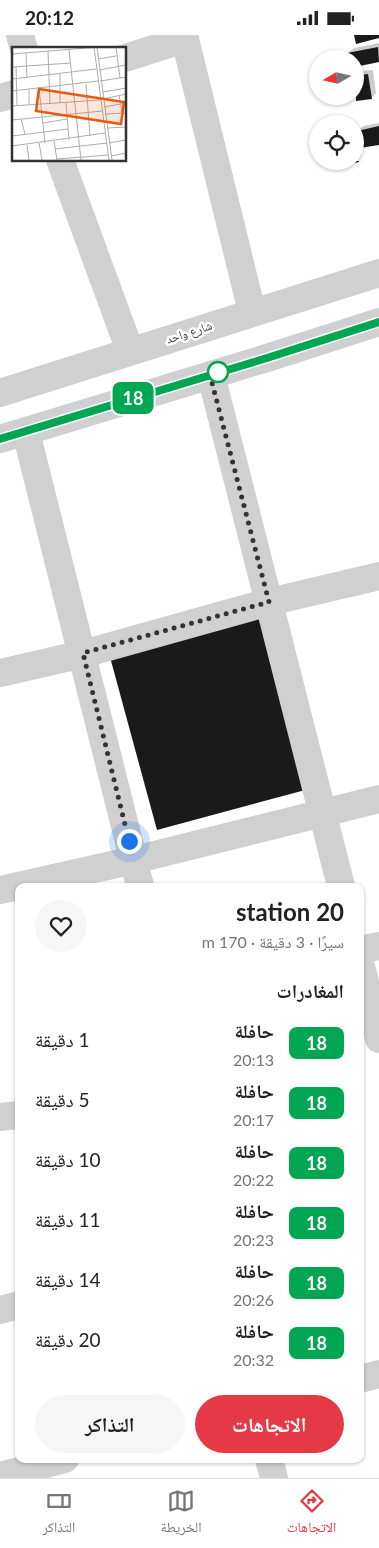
<!DOCTYPE html>
<html lang="ar">
<meta charset="utf-8">
<style>
body{margin:0;font-family:Lato,"Noto Naskh Arabic",sans-serif;background:#f6f6f6;color:#222;direction:rtl;height:100vh;display:flex;flex-direction:column;font-size:19px;white-space:nowrap}
*{box-sizing:border-box;margin:0}
p{font-size:16px;color:#767676}
.icon{flex:none;width:28px;height:28px;fill:none;stroke:currentColor;stroke-width:2;stroke-linecap:round;stroke-linejoin:round}
.map{position:relative;flex:1;overflow:hidden;direction:ltr}
.drawer{position:absolute;left:15px;top:848px;width:349px;height:580px;display:flex;flex-direction:column;background:#fff;border-radius:10px;box-shadow:0 1px 4px #0004;direction:rtl}
.drawer>*{flex:none}
.badge{padding:0 10px;border-radius:8px;font-size:18px;line-height:32px}
.needle{width:32px;rotate:261deg}
.tools{position:absolute;left:309px;top:15px;display:grid;gap:10px}
.tools a{display:grid;place-items:center;width:55px;height:55px;border-radius:50%;background:#fff;box-shadow:0 1px 4px #0004;font-size:25px}
.you{position:absolute;width:25px;height:25px;margin:-12px;border:4px solid #fff;border-radius:50%;background:#1a73e8;box-shadow:0 0 0 8px #1a73e833}
.map>.badge{position:absolute;translate:-50% -50%;box-shadow:0 0 0 2px #fff}
h2{padding:0 20px;font-size:19px;line-height:45px}
.round{display:grid;place-items:center;flex:none;width:52px;height:52px;border-radius:26px;background:#f6f6f6}
.summary{display:flex;align-items:center;justify-content:space-between;height:85px;padding:0 20px}
h1{font-size:24px;font-weight:700;line-height:38px}
.cta{display:flex;gap:10px;margin-top:auto;padding:10px 20px}
.cta a{flex:1;height:58px;border-radius:30px;background:#e63946;color:#fff;font-size:20px;font-weight:700;line-height:58px;text-align:center}
.cta a+a{background:#f6f6f6;color:#222}
ul{padding:0;list-style:none}
li{display:flex;align-items:center;gap:15px;height:60px;padding:0 20px}
li div{flex:1}
li b{display:block;font-size:19px}
li em{font-style:normal}
li .badge{min-width:55px;font-weight:700;text-align:center}
.status{display:flex;justify-content:space-between;align-items:center;height:35px;padding:0 25px;background:#fff;direction:ltr}
.status svg{height:14px;fill:currentColor}
.dock{display:flex;justify-content:space-around;align-items:center;height:70px;border-top:1px solid #e0e0e0;background:#fff;font-size:14px;color:#767676}
.dock a{display:grid;justify-items:center;gap:2px}
.dock .on{color:#e63946}
.map>svg:first-child{display:block}
.shadow{fill:#0003}
.building{fill:#1a1a1a}
.lines{fill:none;stroke-linecap:round;stroke-linejoin:round}
.minor{stroke:#d0d0d0;stroke-width:28}
.line-casing{stroke:#fff;stroke-width:11}
.line{stroke:#00a651;stroke-width:8}
.walk{stroke:#333;stroke-width:5;stroke-dasharray:0 9}
.stop-dot{fill:#fff;stroke:#00a651;stroke-width:2.5}
.labels{text-anchor:middle;dominant-baseline:central;stroke-width:5;stroke-linejoin:round;paint-order:stroke}
.street-label{font-size:12px;fill:#333;stroke:#fff}
.inset-road{fill:none;stroke:#adadad;stroke-width:1}
.view{fill:#e8590c;fill-opacity:0.15;stroke:#e8590c;stroke-width:2.5}
.inset-edge{fill:none;stroke:#333;stroke-width:2.5}
</style>
<div class="status"><b>20:12</b><svg viewBox="0 0 49 12"><path d="M0 12V9h3v3zM5 12V6h3v6zM10 12V3h3v9zM15 12V0h3v12zM26 1h20v11H26zM47 4h2v5h-2z"/></svg></div>
<div class="map">
<svg width="379" height="1443" viewBox="0 0 379 1443">
<rect width="100%" height="100%" fill="#fff"/>
<g class="shadow">
<path d="M379,8V26L355,31V24L348,18L354,13Z"/>
<path d="M342,17L344,24H318L321,21Z"/>
<path d="M373,35L376,58L371,63L358,65L355,41L359,36Z"/>
<path d="M379,88V108L359,112L361,121L355,126V110L361,109L358,96L363,91Z"/>
</g>
<g class="building">
<path d="M354,0H379V3L356,9Z"/>
<path d="M378,12L379,27L355,32V24H348L347,18Z"/>
<path d="M368,39L372,64L356,66L355,41Z"/>
<path d="M379,91V110L360,113L357,96Z"/>
<path d="M333,126H359V127L334,132Z"/>
<path d="M262,581L309,754L157,795L110,622Z"/>
</g>
<g class="lines">
<g class="minor">
<path d="M20,0L24,14"/>
<path d="M184,0L252,277"/>
<path d="M125,23L185,4"/>
<path d="M0,63L14,59"/>
<path d="M60,125L130,316"/>
<path d="M211,340L341,851"/>
<path d="M0,358L379,238"/>
<path d="M26,397L140,851"/>
<path d="M0,404L267,323L379,287"/>
<path d="M0,638L83,619L269,567L379,541"/>
<path d="M0,855L134,825L379,764"/>
<path d="M360,915L379,911"/>
<path d="M360,927L379,1004"/>
<path d="M0,1082L19,1080"/>
<path d="M0,1275L19,1270"/>
<path d="M360,1344L379,1339"/>
<path d="M269,1424L274,1443"/>
<path d="M0,1441L65,1424"/>
</g>
</g>
<g class="lines">
<defs>
<path id="line" d="M0,404L267,323L379,287"/>
</defs>
<use href="#line" class="line-casing"/>
<use href="#line" class="line"/>
<path class="walk" d="M129,806L83,618L269,567L210,340L218,337"/>
</g>
<circle class="stop-dot" cx="218" cy="337" r="10"/>
<g class="labels">
<g class="street-label">
<text transform="translate(189 297) rotate(-18)">شارع واحد</text>
</g>
</g>
<g transform="translate(12 12)">
<rect width="114" height="114" fill="#fff"/>
<path class="inset-road" d="M82,0L97,113M85,0L100,113M104,0L108,31M57,3L69,113M36,4L38,57M14,6L15,31M0,7L87,0M86,12L104,9M0,20L59,16M4,20L5,58M87,23L114,18M0,32L84,22M88,34L114,30M74,37L78,89M27,41L33,96M0,44L86,34M91,45L114,41M107,48L110,66M91,52L114,47M48,56V27M54,56L57,93M17,58V42M0,59L88,53M92,60L114,56M93,67L114,66M9,72L13,87M0,73L90,64M31,76L55,72M95,81L114,80M0,89L56,82M42,94L45,113M27,96L30,113M97,96L114,93M15,98L17,113M0,99L93,86M43,102L95,96M99,109L114,106M45,112L96,108"/>
<path class="view" d="M27,42L112,55L109,77L24,64Z"/>
<rect width="114" height="114" class="inset-edge"/>
</g>
</svg>
<div class="tools">
<a><svg class="needle" viewBox="-14 -14 28 28"><path d="M0-13l5 13h-10z" fill="#e53935"/><path d="M0 13l5-13h-10z" fill="#767676"/></svg></a>
<a><svg class="icon" aria-label="locate" viewBox="0 0 24 24"><circle cx="12" cy="12" r="6"/><path d="M12 2v4M12 18v4M2 12h4M18 12h4"/></svg></a>
</div>
<div class="you" style="left:129px;top:806px"></div>
<b class="badge" style="left:133px;top:363px;background:#00a651;color:#fff">18</b>
<section class="drawer">
<div class="summary"><div><h1>station 20</h1><p>سيرًا · 3 دقيقة · 170 m</p></div><a class="round"><svg class="icon" aria-label="heart" viewBox="0 0 24 24"><path d="M12 20l-8-8c-3-5 5-10 8-4 3-6 11-1 8 4z"/></svg></a></div>
<h2>المغادرات</h2>
<ul>
<li><span class="badge" style="background:#00a651;color:#fff">18</span><div><b>حافلة</b><p>20:13</p></div><em>1 دقيقة</em></li>
<li><span class="badge" style="background:#00a651;color:#fff">18</span><div><b>حافلة</b><p>20:17</p></div><em>5 دقيقة</em></li>
<li><span class="badge" style="background:#00a651;color:#fff">18</span><div><b>حافلة</b><p>20:22</p></div><em>10 دقيقة</em></li>
<li><span class="badge" style="background:#00a651;color:#fff">18</span><div><b>حافلة</b><p>20:23</p></div><em>11 دقيقة</em></li>
<li><span class="badge" style="background:#00a651;color:#fff">18</span><div><b>حافلة</b><p>20:26</p></div><em>14 دقيقة</em></li>
<li><span class="badge" style="background:#00a651;color:#fff">18</span><div><b>حافلة</b><p>20:32</p></div><em>20 دقيقة</em></li>
</ul>
<div class="cta"><a>الاتجاهات</a><a>التذاكر</a></div>
</section>
</div>
<nav class="dock">
<a class="on"><svg class="icon" aria-label="directions" viewBox="0 0 24 24"><path d="M12 3l9 9-9 9-9-9zM9 14v-3h6M13 9l2 2-2 2"/></svg>الاتجاهات</a>
<a><svg class="icon" aria-label="map" viewBox="0 0 24 24"><path d="M3 6l6-2 6 2 6-2v14l-6 2-6-2-6 2zM9 4v14M15 6v14"/></svg>الخريطة</a>
<a><svg class="icon" aria-label="tickets" viewBox="0 0 24 24"><path d="M3 7h18v10H3zM15 7v10"/></svg>التذاكر</a>
</nav>
